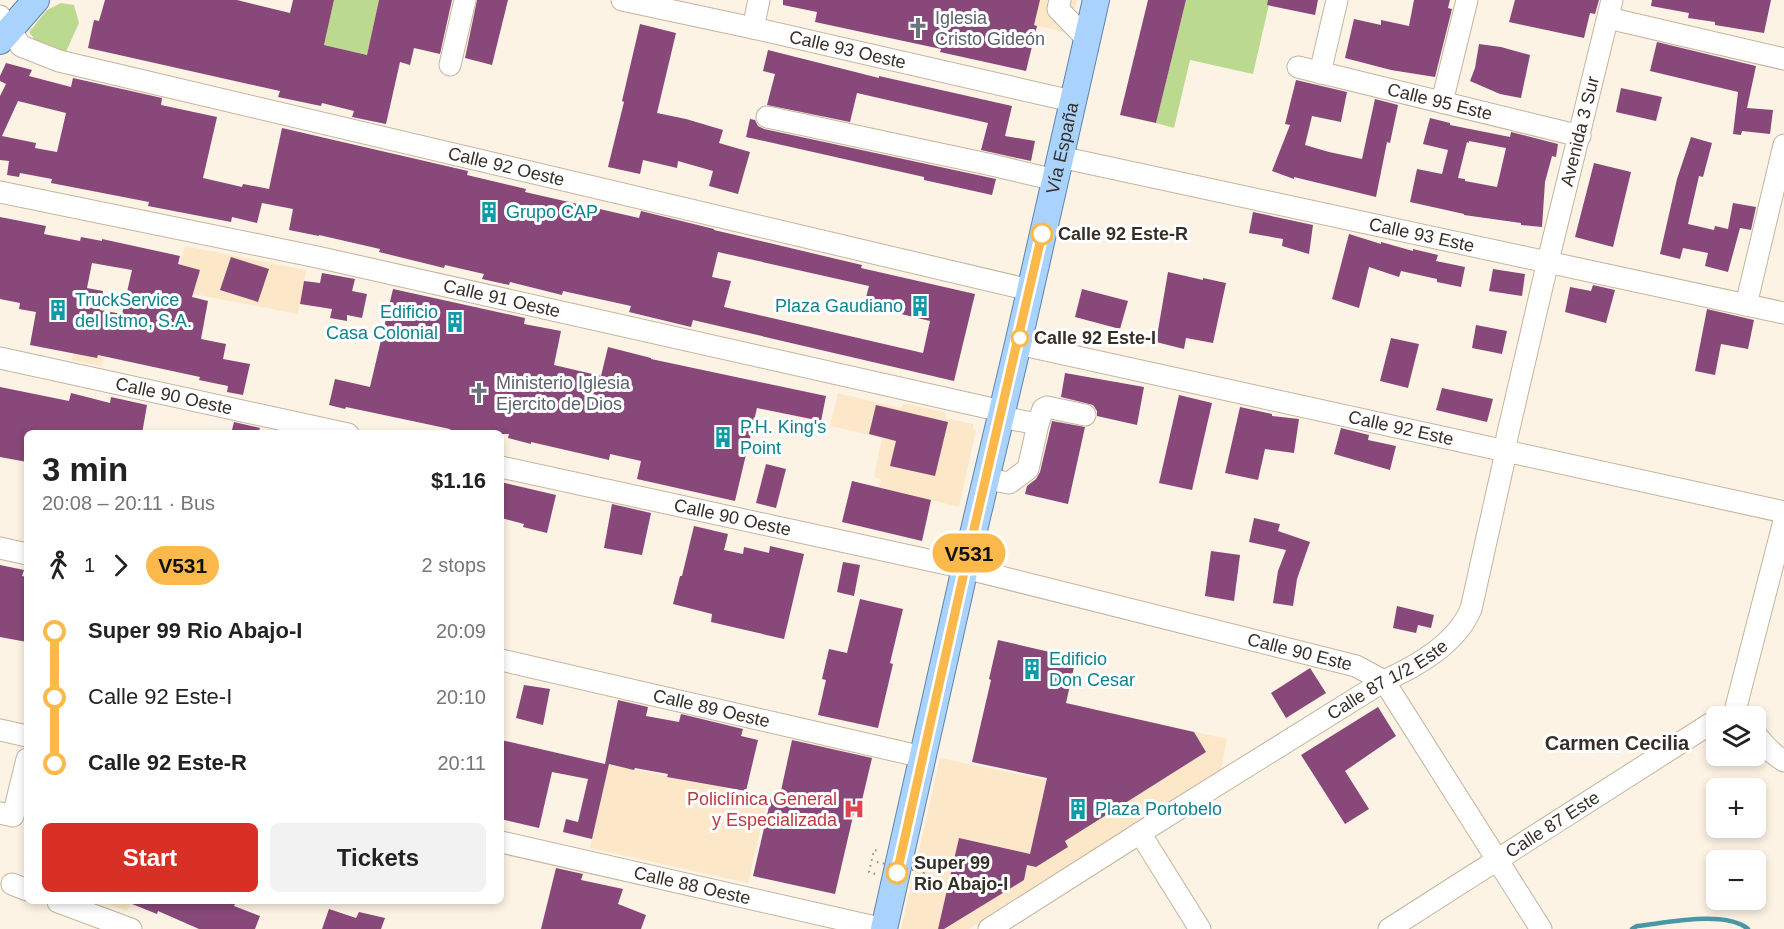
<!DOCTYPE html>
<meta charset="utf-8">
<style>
body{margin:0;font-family:Helvetica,sans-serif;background:#f2f2f2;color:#222;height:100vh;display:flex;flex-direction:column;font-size:22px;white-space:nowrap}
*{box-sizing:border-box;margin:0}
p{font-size:20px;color:#767676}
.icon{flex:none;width:33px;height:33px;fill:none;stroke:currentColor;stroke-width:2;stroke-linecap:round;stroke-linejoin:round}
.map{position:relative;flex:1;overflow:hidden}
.drawer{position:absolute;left:24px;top:430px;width:480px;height:474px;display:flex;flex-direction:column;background:#fff;border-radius:9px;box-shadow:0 3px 9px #0003}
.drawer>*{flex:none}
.badge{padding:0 12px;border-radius:20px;font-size:21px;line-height:39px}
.fabs{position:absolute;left:1706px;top:706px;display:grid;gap:12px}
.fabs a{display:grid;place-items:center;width:60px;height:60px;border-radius:9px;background:#fff;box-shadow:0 3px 9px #0003;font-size:30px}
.map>.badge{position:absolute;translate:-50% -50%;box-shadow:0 0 0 3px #fff}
.legs{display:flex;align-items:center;gap:9px;height:66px;padding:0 18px;font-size:20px}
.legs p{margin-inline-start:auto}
.overview{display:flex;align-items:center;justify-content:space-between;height:102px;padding:0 18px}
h1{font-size:33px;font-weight:800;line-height:45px}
.cta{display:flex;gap:12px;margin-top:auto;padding:12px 18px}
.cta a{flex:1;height:69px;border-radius:9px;background:#d93025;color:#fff;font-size:24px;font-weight:800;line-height:69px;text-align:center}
.cta a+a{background:#f2f2f2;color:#222}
ul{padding:0 18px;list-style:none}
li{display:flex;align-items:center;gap:21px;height:66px;font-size:22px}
li i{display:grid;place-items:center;width:9px;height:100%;margin:0 8px;background:currentColor}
li i::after{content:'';width:15px;height:15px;margin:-8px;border:4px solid;border-radius:50%;background:#fff}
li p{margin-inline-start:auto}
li:first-child i{background:linear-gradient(#0000 50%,currentColor 0)}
li:last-child i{background:linear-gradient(currentColor 50%,#0000 0)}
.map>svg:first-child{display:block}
.built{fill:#fce8c9}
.green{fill:#bbda90}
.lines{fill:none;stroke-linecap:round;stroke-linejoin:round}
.stream{stroke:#4997a6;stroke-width:4.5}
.building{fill:#884879;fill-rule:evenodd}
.minor-casing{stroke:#c4b49e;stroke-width:23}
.major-casing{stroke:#5c85b1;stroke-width:28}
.path{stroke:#948c81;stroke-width:2;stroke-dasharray:1.5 4.5;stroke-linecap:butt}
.minor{stroke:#fff;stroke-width:21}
.major{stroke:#a9d2fd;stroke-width:26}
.path-bridge{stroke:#948c81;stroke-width:2;stroke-dasharray:1.5 4.5;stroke-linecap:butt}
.line-1-casing{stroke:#fff;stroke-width:14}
.line-1{stroke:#fcb94b;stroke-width:9}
.stop-1-dot{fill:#fff;stroke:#fcb94b;stroke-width:3}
.labels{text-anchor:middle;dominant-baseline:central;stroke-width:6;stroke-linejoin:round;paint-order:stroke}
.worship-label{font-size:18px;fill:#5b616d;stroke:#fff;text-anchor:start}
.street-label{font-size:18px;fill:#362f27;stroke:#fff}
.culture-label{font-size:18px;fill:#0d838f;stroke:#fff;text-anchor:start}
.stop-label{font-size:18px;font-weight:bold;fill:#362f27;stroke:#fff;text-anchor:start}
.health-label{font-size:18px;fill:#be3a42;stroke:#fff;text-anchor:end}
.neighbourhood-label{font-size:20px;font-weight:bold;fill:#362f27;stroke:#fff}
</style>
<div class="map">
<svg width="1784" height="929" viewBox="0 0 1784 929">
<rect width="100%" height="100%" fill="#fcf3e5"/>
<g class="built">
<path d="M924,0H1077L1068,33Z"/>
<path d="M185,246L306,270L298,314L173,290Z"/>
<path d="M76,341L106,346L102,366L72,360Z"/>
<path d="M838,393L901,408L903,404H908L946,413L945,418L973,424V429L976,430L959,507L879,487L881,479L874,477L882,438L830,426Z"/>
<path d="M1065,703L1227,739L1221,770L969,929H901L940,758L1047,780Z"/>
<path d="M609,764L768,797L748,883L590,848Z"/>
<path d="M102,902H131L127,911Z"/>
</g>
<g class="green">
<path d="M334,0H379L367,55L324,45Z"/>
<path d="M1186,0H1270L1253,74L1190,60L1174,128L1156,123Z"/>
<path d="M61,3L74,5L79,23L65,54L38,44L29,32L47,10Z"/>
</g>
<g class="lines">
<path class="stream" d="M1632,929L1637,926C1666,923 1725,910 1748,929"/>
</g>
<g class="building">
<path d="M105,0H237L290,13L293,0H334L324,45L367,55L379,0H452L440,54L414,48L410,65L400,62L386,124L352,117L354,111L322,103L321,106L278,97L280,91L88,48L94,20L99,21Z"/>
<path d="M477,0H508L492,65L465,58Z"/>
<path d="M783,0H1040L1034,25L1037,26L1026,71L940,52L941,49L815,22L817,12L783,5Z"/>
<path d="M1148,0H1186L1156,123L1120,115Z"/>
<path d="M1268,0H1318L1315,15L1267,5Z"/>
<path d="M1414,0H1450L1448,8L1452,9L1435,77L1391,70L1345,58L1354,19L1381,25V20L1409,26Z"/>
<path d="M1515,0H1599L1595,14L1590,13L1584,38L1509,22Z"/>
<path d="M1652,0H1771L1764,33L1715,25V22L1688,18L1689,13L1651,6Z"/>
<path d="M640,24L676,33L657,113L686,119L723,130L719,143L750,152L738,194L709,186L713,171L678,161L677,168L643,160L640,174L608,167L624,102L622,101Z"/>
<path d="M1657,42L1756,66L1747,108L1773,110L1770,134L1742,131L1741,135L1733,134L1738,92L1650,71Z"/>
<path d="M1479,44L1501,47L1530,55L1521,98L1500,94L1470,81L1475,68Z"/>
<path d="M768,50L879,78V76L1012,106L1005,136L1035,141L1031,161L981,150L988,123L857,93L850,122L767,105L775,74L763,71Z"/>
<path d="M6,63L32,70L29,76L71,87L73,78L162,98L161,105L217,117L203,178L242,187L243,184L269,189L282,128L468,171L467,175L526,189L525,192L639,218L641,211L714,229V230L862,265L861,268L975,294L954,381L693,320L691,327L629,312L631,306L563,291L562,295L510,282L509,285L482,279L484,274L445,265L444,268L379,252L380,249L319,235V236L289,230L293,209L262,203L257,223L232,217L231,222L148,206L149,202L51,183L52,179L20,173L19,177L7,175L9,161L0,160V96L6,84L0,81V76ZM18,101L66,113L57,152L35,148L36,143L2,136ZM718,252L869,286L864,305L930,321L923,353L724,307L731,281L712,277Z"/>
<path d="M1296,80L1347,92L1341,122L1312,116L1305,145L1329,152L1362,159L1375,99L1398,105L1390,143L1387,142L1376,197L1294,177V179L1272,171L1290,125L1285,124Z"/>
<path d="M1621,88L1662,97L1656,121L1616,112Z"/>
<path d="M1430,118L1450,123V125L1510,137L1511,132L1558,144L1556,157L1552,156L1545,182L1542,227L1521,225V223L1464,215V214L1410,202L1417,169L1442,174L1448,150L1423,144ZM1469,141L1506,148L1497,187L1465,181V179L1458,178L1467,142L1469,143Z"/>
<path d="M750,119L755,120L758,126L764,129L996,179L992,195L924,180V177L746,137Z"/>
<path d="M1691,137L1712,143L1703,177L1699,176L1688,224L1714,230L1715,226L1728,229L1733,203L1756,207L1751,230L1740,228L1728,272L1705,266L1708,253L1683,248L1680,259L1660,254L1677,179Z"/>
<path d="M1594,163L1631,172L1613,247L1575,237Z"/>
<path d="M1253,212L1313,225L1309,254L1282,246L1283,239L1249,233Z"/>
<path d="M0,217L46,226L44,234L80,241L81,237L102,241V239L180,256L178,264L200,270L192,297L208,301L201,339L226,344L223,359L250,364L243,395L227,392L228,386L199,380L200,377L98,355L97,358L30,345L36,312L19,309L20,303L0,299ZM92,263L132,270L122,314L100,310L103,291L87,288Z"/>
<path d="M1349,234L1381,244V242L1413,251V249L1438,255L1436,261L1465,267L1461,287L1437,282V279L1401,271L1399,277L1369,267L1359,308L1332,299Z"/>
<path d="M231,257L269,269L258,302L220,290Z"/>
<path d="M1493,269L1525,274L1522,296L1489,291Z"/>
<path d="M1168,272L1203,280V278L1226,283L1213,343L1186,338L1184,349L1156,342Z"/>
<path d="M322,273L355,279L352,291L367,294L362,318L347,315V321L330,318L332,309L300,304L304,281L320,283Z"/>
<path d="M1593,285L1615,290L1606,323L1565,312L1570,287L1591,291Z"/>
<path d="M393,289L525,318L524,324L561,331L554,365L601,376L608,347L651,358V359L826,396L821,421L757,408L735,501L637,479L641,461L610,454L609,460L531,442V444L508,438L509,434H454L450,429L346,407L345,409L329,405L335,379L370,387Z"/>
<path d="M1082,289L1128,301L1120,329L1075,317Z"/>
<path d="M1707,309L1754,320L1748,349L1721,344L1715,375L1695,371Z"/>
<path d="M1476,325L1507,331L1502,354L1472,348Z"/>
<path d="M1391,338L1419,344L1408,388L1380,381Z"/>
<path d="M1065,373L1144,387L1137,425L1097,416V411L1093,405L1061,397Z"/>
<path d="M0,387L69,401L71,393L110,403L111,397L147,405L142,434H27V462L0,457Z"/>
<path d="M1442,388L1493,399L1487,422L1436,410Z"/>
<path d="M1179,395L1212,403L1192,490L1159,483Z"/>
<path d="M876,405L948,422L935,476L890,466L896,441L869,434Z"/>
<path d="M1240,407L1272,414V416L1299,419L1294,453L1265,449L1258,480L1225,473Z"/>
<path d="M1052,421L1085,427L1068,504L1025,494L1027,486L1036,479L1040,472Z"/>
<path d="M234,422L260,428L258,434H231Z"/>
<path d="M1341,428L1369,435L1368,440L1396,446L1390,470L1334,454Z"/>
<path d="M766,464L786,469L776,508L756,503Z"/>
<path d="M852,481L931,500L922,541L842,522Z"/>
<path d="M501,482L556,495L547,533L523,527L524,524L501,518Z"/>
<path d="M612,504L651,513L642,555L604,548Z"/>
<path d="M1254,518L1280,524L1278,531L1310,542L1297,579L1293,606L1273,603L1278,571L1286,550L1249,542Z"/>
<path d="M694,526L728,534L724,550L743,554L744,547L769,553L770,546L804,554L784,639L711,622L712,614L673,604L680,576H682Z"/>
<path d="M1211,551L1240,555L1234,601L1205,596Z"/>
<path d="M843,562L860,565L854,596L837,592Z"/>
<path d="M0,565L24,570L22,576L27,577V642L0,637Z"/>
<path d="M860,599L903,609L890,663L893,664L878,728L818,715L826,680L822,679L829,649L847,653Z"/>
<path d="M1397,606L1434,615L1431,628L1418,625L1416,633L1393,628Z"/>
<path d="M998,640L1076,658L1066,703L1194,732L1206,752L1065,841L1068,847L1036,867L1027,865L1024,880L944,929H938L959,838L1030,854L1047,778L972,762L991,680L989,679Z"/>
<path d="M1310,668L1326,693L1286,718L1271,693Z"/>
<path d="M524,685L550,689L543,725L516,718Z"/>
<path d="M618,700L648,707L646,716L679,722L681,714L743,729L741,736L758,740L746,791L667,777L668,774L635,768L634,770L609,764L592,839L563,832L566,819L578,822L588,779L552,772L539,828L501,819V740L605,764Z"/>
<path d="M1378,707L1396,736L1345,771L1369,809L1345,824L1301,755Z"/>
<path d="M792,740L872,758L859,813L854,812L835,894L753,876L771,798L779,800Z"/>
<path d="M556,868L583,874L581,880L623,889L618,904L646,915L641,929H541Z"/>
<path d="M127,902H236L234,906L260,916L255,929H199L158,911L157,914Z"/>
<path d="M329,909L356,918L359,912L385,918L381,929H322Z"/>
</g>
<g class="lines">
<defs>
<g id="minor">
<path id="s1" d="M622,0L753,28L1072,101"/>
<path d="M1060,0L1058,9L1086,38"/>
<path id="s2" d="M0,16L21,46L59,61L1030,290"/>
<path d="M1608,18L1784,59"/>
<path d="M753,28L759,0"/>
<path d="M450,65L465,0"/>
<path id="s3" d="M1298,67L1580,136"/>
<path d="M1320,73L1337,0"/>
<path d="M1442,102L1467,0"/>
<path d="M767,117L992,165L1055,180"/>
<path id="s4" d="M1060,157L1784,313"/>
<path id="s5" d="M0,192L317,257L1002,411"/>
<path d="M1746,305L1784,145"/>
<path id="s6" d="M1018,344L1784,512"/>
<path id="s7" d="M0,358L348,434"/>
<path d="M1001,417L1038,424"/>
<path id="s8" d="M501,467L965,568L1356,666L1384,681L1541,929"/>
<path d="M987,479L1009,483L1028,469L1038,424L1043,409L1047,407L1085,415"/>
<path d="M0,548L27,554"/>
<path id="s9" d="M501,660L923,757"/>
<path d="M1736,707L1784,521"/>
<path d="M0,730L27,736"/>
<path d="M1755,733C1763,744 1772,754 1784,761"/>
<path d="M0,813L13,816L27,759"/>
<path d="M1140,833L1200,929"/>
<path id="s10" d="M501,842L884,929"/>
<path d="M12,884L27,890"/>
<path d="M58,902L131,929"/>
<path id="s11" d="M989,929L1140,833L1384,681C1417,666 1456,644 1471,609L1506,452L1507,437L1548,261L1612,0"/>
<path id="s12" d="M1389,929L1716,720"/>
</g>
<g id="major">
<path d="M0,41L36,0"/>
<path id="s13" d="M884,929L965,568L1018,344L1096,0"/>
</g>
</defs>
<use href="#minor" class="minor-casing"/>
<use href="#major" class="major-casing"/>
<g class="path">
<path d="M875,874L869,872L874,850L880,851"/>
<path d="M916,881V883L921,884L926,863L921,862"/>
</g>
<use href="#minor" class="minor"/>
<use href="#major" class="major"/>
<path class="path-bridge" d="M877,862L918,871"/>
</g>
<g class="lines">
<defs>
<path id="line-1" d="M897,873L965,568L1042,234"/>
</defs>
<use href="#line-1" class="line-1-casing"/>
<use href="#line-1" class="line-1"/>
</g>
<defs>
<symbol id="church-bare" viewBox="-9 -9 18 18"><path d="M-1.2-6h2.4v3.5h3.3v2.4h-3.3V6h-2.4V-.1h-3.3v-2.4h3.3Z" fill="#6b7280" stroke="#fff" stroke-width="2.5" paint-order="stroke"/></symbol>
<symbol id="building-bare" viewBox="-9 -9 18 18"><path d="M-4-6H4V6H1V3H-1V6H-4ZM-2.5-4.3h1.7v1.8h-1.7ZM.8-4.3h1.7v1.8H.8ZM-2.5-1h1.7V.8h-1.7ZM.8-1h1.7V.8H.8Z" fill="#0f9aa8" stroke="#fff" stroke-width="2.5" paint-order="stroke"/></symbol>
<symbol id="hospital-bare" viewBox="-9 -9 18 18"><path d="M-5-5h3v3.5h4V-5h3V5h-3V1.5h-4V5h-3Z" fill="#e0444e" stroke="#fff" stroke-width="2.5" paint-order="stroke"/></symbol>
</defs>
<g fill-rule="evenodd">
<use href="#church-bare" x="903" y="13" width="30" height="30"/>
<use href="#building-bare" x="474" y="197" width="30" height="30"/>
<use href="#building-bare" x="905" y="291" width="30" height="30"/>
<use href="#building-bare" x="43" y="295" width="30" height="30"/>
<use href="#building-bare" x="440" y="307" width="30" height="30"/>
<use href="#church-bare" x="464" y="378" width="30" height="30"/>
<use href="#building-bare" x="708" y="422" width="30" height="30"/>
<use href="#building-bare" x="1017" y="654" width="30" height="30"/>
<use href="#hospital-bare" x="839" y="794" width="30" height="30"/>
<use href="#building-bare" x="1063" y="794" width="30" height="30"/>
</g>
<g class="stop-1-dot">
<circle cx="1042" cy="234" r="10"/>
<circle cx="1020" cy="338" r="8"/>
<circle cx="897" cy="873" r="10"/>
</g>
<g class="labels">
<g class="worship-label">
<text x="935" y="18">Iglesia<tspan x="935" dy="21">Cristo Gideón</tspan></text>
<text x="496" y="383">Ministerio Iglesia<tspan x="496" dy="21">Ejercito de Dios</tspan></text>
</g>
<g class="street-label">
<text stroke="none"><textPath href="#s1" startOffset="231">Calle 93 Oeste</textPath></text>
<text stroke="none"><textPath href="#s3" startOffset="146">Calle 95 Este</textPath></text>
<text stroke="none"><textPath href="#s11" startOffset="1072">Avenida 3 Sur</textPath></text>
<text stroke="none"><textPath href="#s13" startOffset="801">Vía España</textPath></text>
<text stroke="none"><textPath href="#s2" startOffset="537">Calle 92 Oeste</textPath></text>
<text stroke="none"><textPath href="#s4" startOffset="370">Calle 93 Este</textPath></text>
<text stroke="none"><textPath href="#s5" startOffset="513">Calle 91 Oeste</textPath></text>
<text stroke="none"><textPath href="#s7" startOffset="178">Calle 90 Oeste</textPath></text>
<text stroke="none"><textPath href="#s6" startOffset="392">Calle 92 Este</textPath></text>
<text stroke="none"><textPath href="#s8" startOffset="237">Calle 90 Oeste</textPath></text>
<text stroke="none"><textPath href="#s8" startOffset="820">Calle 90 Este</textPath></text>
<text stroke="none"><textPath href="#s11" startOffset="470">Calle 87 1/2 Este</textPath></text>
<text stroke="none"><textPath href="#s9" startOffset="216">Calle 89 Oeste</textPath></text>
<text stroke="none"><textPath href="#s12" startOffset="194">Calle 87 Este</textPath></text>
<text stroke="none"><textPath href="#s10" startOffset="196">Calle 88 Oeste</textPath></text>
</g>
<g class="culture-label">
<text x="506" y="212">Grupo CAP</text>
<text x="75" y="300">TruckService<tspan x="75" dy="21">del Istmo, S.A.</tspan></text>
<text x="903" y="306" text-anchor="end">Plaza Gaudiano</text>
<text x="438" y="312" text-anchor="end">Edificio<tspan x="438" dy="21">Casa Colonial</tspan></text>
<text x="740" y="427">P.H. King's<tspan x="740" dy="21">Point</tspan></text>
<text x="1049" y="659">Edificio<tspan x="1049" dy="21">Don Cesar</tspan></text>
<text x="1095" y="809">Plaza Portobelo</text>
</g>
<g class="stop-label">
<text x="1058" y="234">Calle 92 Este-R</text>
<text x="1034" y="338">Calle 92 Este-I</text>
<text x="914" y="863">Super 99<tspan x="914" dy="21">Rio Abajo-I</tspan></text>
</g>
<g class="health-label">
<text x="837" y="799">Policlínica General<tspan x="837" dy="21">y Especializada</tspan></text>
</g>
<g class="neighbourhood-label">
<text x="1617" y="743">Carmen Cecilia</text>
</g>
</g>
</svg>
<div class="fabs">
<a><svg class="icon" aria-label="layers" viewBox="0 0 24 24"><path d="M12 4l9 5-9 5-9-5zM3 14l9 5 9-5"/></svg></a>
<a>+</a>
<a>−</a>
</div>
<b class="badge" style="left:969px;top:553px;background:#fcb94b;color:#111">V531</b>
<section class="drawer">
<div class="overview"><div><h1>3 min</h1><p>20:08 – 20:11 · Bus</p></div><b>$1.16</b></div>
<div class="legs"><svg class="icon" aria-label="walk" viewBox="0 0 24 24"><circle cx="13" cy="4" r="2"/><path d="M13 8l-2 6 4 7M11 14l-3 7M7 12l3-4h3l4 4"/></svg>1<svg class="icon" aria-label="forward" viewBox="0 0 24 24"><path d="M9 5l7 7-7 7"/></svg><b class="badge" style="background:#fcb94b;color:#111">V531</b><p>2 stops</p></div>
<ul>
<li><i style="color:#fcb94b"></i><b>Super 99 Rio Abajo-I</b><p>20:09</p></li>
<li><i style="color:#fcb94b"></i><span>Calle 92 Este-I</span><p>20:10</p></li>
<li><i style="color:#fcb94b"></i><b>Calle 92 Este-R</b><p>20:11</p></li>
</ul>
<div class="cta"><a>Start</a><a>Tickets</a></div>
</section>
</div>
